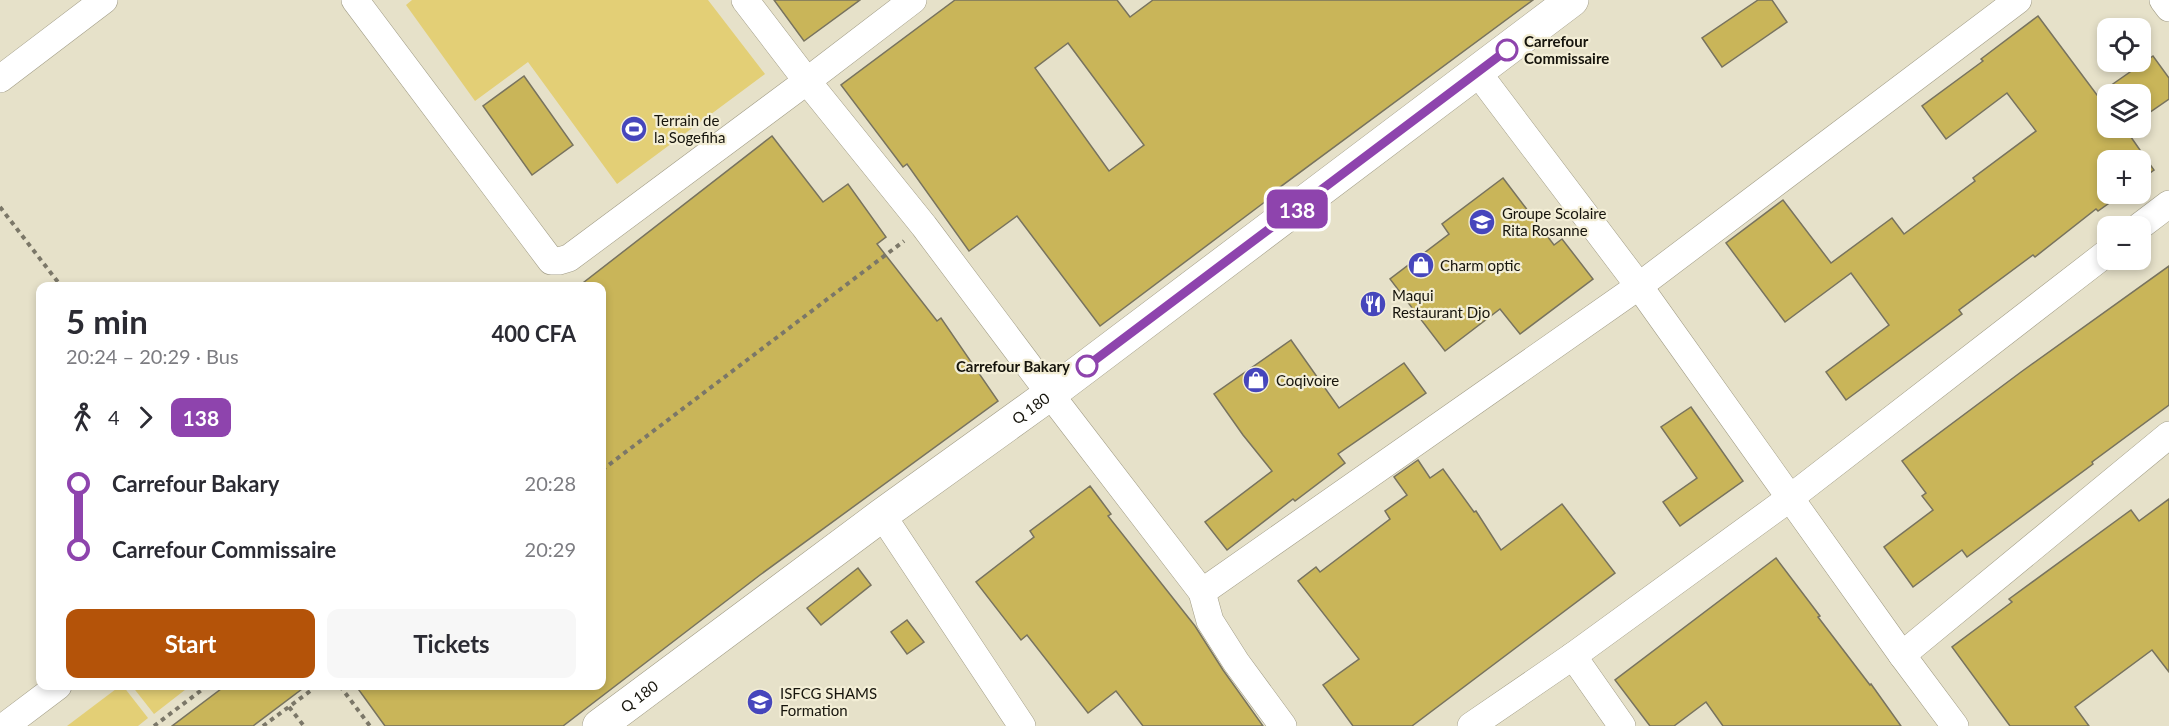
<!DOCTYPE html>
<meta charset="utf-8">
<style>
body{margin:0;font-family:Lato,sans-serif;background:#f7f7f7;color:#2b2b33;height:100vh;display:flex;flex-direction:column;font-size:22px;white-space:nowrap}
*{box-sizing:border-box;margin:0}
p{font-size:20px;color:#7c7c81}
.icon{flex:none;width:33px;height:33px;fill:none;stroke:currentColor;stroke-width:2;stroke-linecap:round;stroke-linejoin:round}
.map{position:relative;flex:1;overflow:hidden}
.details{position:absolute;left:36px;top:282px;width:570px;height:408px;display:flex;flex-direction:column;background:#fff;border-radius:12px;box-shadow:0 3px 9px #0003}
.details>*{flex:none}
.badge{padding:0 12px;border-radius:9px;font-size:21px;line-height:39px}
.controls{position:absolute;left:2097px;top:18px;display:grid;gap:12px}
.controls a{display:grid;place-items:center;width:54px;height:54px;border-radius:12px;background:#fff;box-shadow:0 3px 9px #0003;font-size:30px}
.map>.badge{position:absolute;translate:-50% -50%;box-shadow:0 0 0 3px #fff}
.legs{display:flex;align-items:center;gap:9px;height:66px;padding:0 30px;font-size:20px}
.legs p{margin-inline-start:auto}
.headline{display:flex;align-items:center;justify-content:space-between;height:102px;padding:0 30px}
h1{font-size:33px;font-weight:700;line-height:45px}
.button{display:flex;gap:12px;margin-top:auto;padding:12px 30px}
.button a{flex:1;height:69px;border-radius:12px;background:#b45309;color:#fff;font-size:24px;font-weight:700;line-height:69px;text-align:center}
.button a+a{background:#f7f7f7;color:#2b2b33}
ul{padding:0 30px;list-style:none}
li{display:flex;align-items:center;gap:21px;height:66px;font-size:22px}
li i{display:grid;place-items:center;width:9px;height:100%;margin:0 8px;background:currentColor}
li i::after{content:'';width:15px;height:15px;margin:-8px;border:4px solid;border-radius:50%;background:#fff}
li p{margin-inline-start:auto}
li:first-child i{background:linear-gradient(#0000 50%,currentColor 0)}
li:last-child i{background:linear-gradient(currentColor 50%,#0000 0)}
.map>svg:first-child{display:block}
.green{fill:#e3cf76}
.building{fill:#c9b559;stroke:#78735e;stroke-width:1.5;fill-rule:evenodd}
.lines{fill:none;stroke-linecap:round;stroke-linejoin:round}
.street-casing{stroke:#a29d87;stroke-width:28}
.secondary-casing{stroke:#a29d87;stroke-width:34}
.path{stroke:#7b7768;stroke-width:4;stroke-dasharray:4.5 4.5;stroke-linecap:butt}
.street{stroke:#fff;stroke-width:27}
.secondary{stroke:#fff;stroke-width:33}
.line-1-casing{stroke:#fff;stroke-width:14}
.line-1{stroke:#8e44ad;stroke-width:9}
.stop-1-dot{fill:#fff;stroke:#8e44ad;stroke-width:3}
.labels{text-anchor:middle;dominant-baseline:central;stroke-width:4.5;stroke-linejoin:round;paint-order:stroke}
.stop-label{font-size:15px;font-weight:bold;fill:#16140c;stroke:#f3eed6;text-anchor:start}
.poi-label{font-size:15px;fill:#16140c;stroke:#f3eed6;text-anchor:start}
.street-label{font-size:15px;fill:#16140c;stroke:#f3eed6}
</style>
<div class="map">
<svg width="2169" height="726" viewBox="0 0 2169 726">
<rect width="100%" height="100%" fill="#e6e1c9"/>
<g class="green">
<path d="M412,0H708L765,74L617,184L528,62L475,101L406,5Z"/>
<path d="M120,686H123L148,718L138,726H67Z"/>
<path d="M132,686H190L154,714Z"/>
</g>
<g class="building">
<path d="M774,0H860L804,41Z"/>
<path d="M955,0H1117L1130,17L1153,0H1533L1268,196L1270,198L1100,326L1017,216L969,251L907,164L903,167L841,85ZM1068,43L1144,145L1109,171L1035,68Z"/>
<path d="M1758,0H1772L1787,22L1722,67L1702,38Z"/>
<path d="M2038,16L2097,95L2153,56L2169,78V99L2140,119V94H2108V128H2128L2126,130L2154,170L2140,180V160H2108V194H2122L2098,211L2096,209L2035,257L2033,255L1959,310L1962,314L1846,400L1826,372L1889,325L1851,273L1785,322L1726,243L1783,200L1831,263L1892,218L1904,234L1975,181L1973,178L2036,131L2007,93L1946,139L1922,106L1983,61L1981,59Z"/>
<path d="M524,76L573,145L532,175L483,106Z"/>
<path d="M772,136L823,202L848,184L886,237L877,244L937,321L941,318L998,401L760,575L563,726H385L356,686H602V286H579Z"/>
<path d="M1503,178L1554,245L1562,239L1593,279L1520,334L1500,309L1445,351L1390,279L1449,234L1442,224Z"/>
<path d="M2169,266V405L2092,462L2093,464L1967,557L1962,550L1913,587L1884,547L1933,510L1922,496L1926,493L1902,461L2021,372Z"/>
<path d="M1291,340L1339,408L1404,363L1426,393L1338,454L1345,463L1295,501L1293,499L1227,550L1205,522L1272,471L1243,435L1214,394Z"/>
<path d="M1691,407L1743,481L1680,526L1663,502L1697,478L1661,427Z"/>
<path d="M1418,460L1430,478L1443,469L1474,512L1476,511L1501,550L1562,504L1615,573L1412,726H1353L1323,685L1359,659L1298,581L1316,567L1320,572L1390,519L1385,511L1407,495L1394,477Z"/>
<path d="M1090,486L1111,514L1108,516L1195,626L1223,670L1263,726H1143L1116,691L1088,713L1027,635L1021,640L976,582L1034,537L1030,531Z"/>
<path d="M2169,499V672L2152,650L2075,707L2089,726H2010L1952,647L2012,602L2009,599L2131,510L2139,521Z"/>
<path d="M1776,558L1820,616L1818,617L1870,685L1871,684L1901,726H1723L1706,702L1674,726H1650L1615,680Z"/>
<path d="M858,568L871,585L821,625L807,608Z"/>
<path d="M907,620L924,642L907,654L891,632Z"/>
<path d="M225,686H306L253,726H172Z"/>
</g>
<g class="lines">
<defs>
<g id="street">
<path d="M355,0L551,261H559L569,258L807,81L913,0"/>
<path d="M745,0L807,81L924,226L1050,394L1202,592L1210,621L1236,662L1283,726"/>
<path d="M2163,0L2169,8"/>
<path d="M1478,73L1639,286L1902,655L1955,726"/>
<path d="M0,79L104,0"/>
<path d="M2140,226L2169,204"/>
<path d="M882,515L1022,726"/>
<path d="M1202,592L1639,286L2018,0"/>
<path d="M1902,655L2169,435"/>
<path d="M1573,656L1622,726"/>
<path d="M5,726L58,686"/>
<path d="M1471,726L1573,656L1790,498L2108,252"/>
</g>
<g id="secondary">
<path id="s1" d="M599,726L882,515L1050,394L1572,0"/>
</g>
</defs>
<use href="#street" class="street-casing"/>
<use href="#secondary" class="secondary-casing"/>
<g class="path">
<path d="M0,207L61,286"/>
<path d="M602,470L904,241"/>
<path d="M340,686L370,726"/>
<path d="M289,707L304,726"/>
<path d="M154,726L207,686"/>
<path d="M263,726L317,686"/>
</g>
<use href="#street" class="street"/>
<use href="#secondary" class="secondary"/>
</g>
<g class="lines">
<defs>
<path id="line-1" d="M1087,366L1507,50"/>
</defs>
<use href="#line-1" class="line-1-casing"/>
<use href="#line-1" class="line-1"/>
</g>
<defs>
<symbol id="stadium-disc" viewBox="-11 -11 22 22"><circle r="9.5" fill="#4646bc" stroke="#f3eed6"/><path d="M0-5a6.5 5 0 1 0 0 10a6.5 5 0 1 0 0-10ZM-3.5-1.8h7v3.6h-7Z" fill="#fff"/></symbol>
<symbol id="school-disc" viewBox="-11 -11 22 22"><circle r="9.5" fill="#4646bc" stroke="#f3eed6"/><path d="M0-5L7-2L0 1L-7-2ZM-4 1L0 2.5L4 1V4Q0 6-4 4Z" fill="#fff"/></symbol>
<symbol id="shop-disc" viewBox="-11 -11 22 22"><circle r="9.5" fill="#4646bc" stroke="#f3eed6"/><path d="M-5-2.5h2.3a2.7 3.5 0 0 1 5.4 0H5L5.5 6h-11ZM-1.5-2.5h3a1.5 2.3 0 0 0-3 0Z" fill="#fff"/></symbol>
<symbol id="restaurant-disc" viewBox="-11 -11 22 22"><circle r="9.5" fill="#4646bc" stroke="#f3eed6"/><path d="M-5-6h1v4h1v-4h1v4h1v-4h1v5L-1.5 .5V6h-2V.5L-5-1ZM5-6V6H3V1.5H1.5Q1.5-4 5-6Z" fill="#fff"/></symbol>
</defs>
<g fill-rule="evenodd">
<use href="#stadium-disc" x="619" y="114" width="30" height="30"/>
<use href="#school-disc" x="1467" y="207" width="30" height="30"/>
<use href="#shop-disc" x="1406" y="250" width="30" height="30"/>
<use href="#restaurant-disc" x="1358" y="289" width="30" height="30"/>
<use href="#shop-disc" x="1241" y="365" width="30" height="30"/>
<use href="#school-disc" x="745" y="687" width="30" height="30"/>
</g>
<g class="stop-1-dot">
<circle cx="1507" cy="50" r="10"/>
<circle cx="1087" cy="366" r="10"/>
</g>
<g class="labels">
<g class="stop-label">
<text x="1524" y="41">Carrefour<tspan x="1524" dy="17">Commissaire</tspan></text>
<text x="1070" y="366" text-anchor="end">Carrefour Bakary</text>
</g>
<g class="poi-label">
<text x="654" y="120">Terrain de<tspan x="654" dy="17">la Sogefiha</tspan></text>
<text x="1502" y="213">Groupe Scolaire<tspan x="1502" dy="17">Rita Rosanne</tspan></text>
<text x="1440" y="265">Charm optic</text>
<text x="1392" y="295">Maqui<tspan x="1392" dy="17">Restaurant Djo</tspan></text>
<text x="1276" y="380">Coqivoire</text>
<text x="780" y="693">ISFCG SHAMS<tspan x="780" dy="17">Formation</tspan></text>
</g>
<g class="street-label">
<text stroke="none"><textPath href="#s1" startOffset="536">Q 180</textPath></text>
<text stroke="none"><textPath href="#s1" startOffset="50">Q 180</textPath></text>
</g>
</g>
</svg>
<div class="controls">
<a><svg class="icon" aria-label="locate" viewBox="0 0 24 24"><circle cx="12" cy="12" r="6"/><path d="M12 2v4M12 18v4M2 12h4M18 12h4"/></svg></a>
<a><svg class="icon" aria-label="layers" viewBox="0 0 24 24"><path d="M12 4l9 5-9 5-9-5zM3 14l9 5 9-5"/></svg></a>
<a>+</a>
<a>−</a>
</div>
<b class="badge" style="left:1297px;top:209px;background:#8e44ad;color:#fff">138</b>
<section class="details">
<div class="headline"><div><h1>5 min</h1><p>20:24 – 20:29 · Bus</p></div><b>400 CFA</b></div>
<div class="legs"><svg class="icon" aria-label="walk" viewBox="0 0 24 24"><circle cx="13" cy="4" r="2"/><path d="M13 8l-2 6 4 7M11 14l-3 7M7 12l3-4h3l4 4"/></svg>4<svg class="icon" aria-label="forward" viewBox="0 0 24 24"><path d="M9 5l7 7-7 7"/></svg><b class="badge" style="background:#8e44ad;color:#fff">138</b></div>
<ul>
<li><i style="color:#8e44ad"></i><b>Carrefour Bakary</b><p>20:28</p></li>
<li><i style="color:#8e44ad"></i><b>Carrefour Commissaire</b><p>20:29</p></li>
</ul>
<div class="button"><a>Start</a><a>Tickets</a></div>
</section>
</div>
